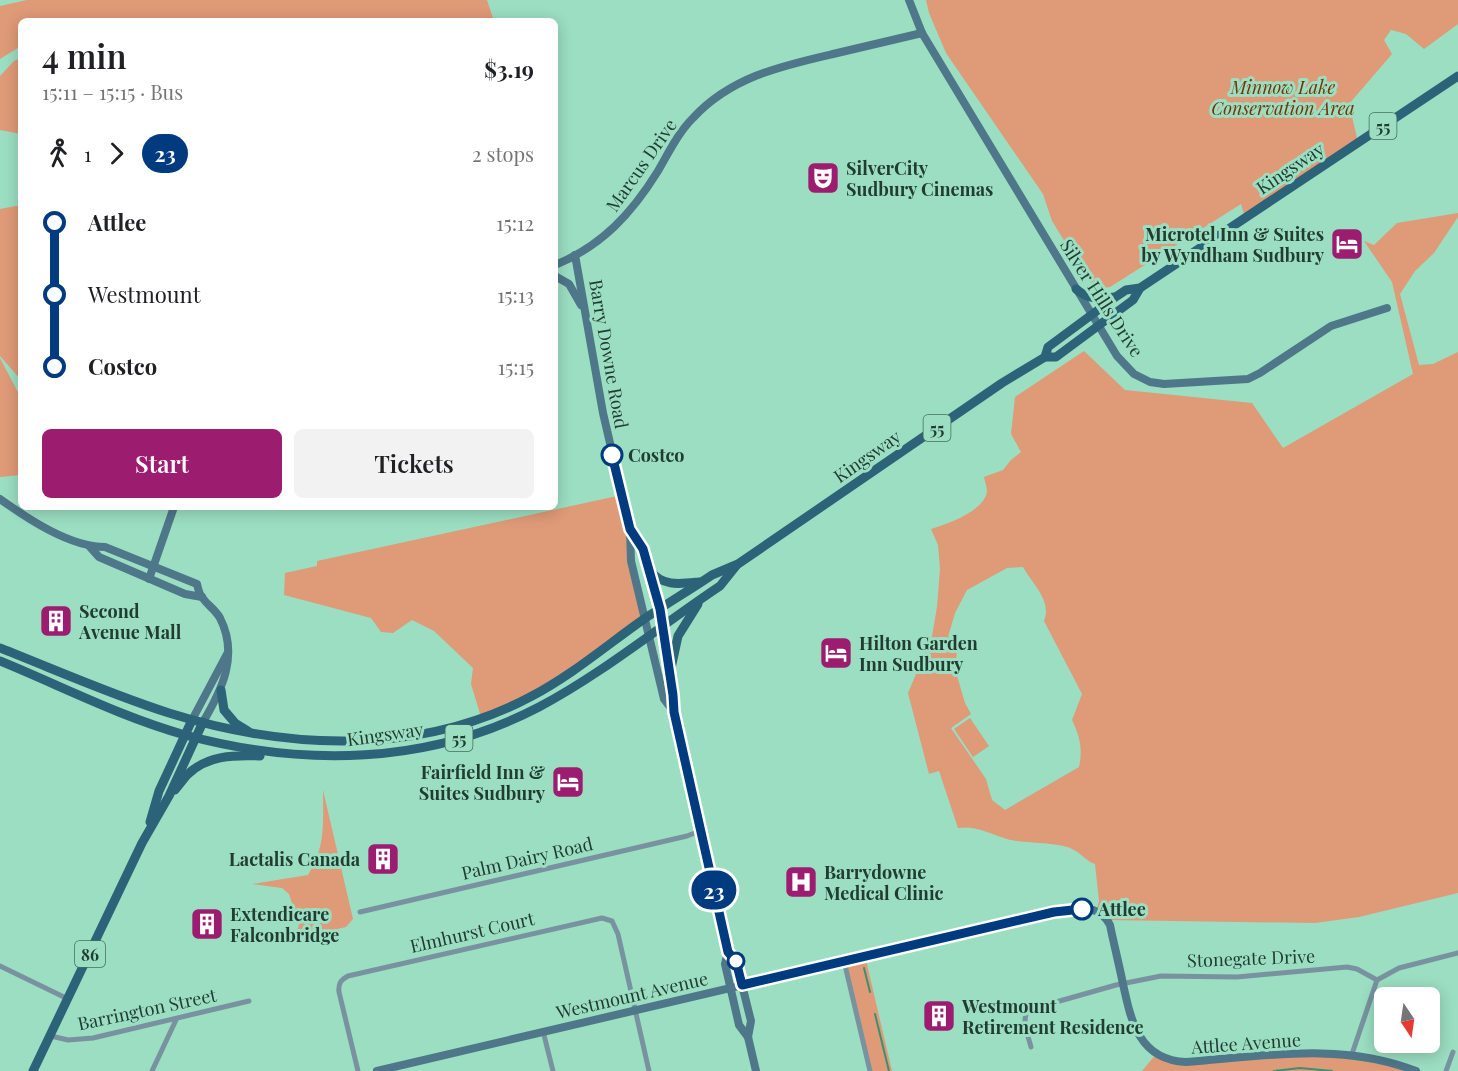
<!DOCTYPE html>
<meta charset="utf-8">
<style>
body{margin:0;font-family:"Playfair Display",serif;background:#f2f2f2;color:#202124;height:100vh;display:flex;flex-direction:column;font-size:22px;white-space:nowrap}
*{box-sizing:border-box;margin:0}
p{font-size:20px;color:#757577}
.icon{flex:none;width:33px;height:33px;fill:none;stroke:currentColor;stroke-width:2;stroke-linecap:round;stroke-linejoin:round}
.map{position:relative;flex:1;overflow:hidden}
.drawer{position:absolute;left:18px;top:18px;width:540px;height:492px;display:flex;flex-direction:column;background:#fff;border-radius:9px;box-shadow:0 3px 15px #0003}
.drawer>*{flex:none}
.badge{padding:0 12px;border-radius:20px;font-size:21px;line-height:39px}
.needle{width:39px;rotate:167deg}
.buttons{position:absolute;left:1374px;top:987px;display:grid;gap:12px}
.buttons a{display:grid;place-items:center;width:66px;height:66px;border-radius:9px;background:#fff;box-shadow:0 3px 15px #0003;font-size:30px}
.map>.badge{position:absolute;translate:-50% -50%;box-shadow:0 0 0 3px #fff}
.legs{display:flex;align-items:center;gap:9px;height:66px;padding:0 24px;font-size:20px}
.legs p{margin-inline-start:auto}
.head{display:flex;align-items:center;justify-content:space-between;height:102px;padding:0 24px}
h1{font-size:33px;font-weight:600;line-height:45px}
.action{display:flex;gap:12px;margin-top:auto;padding:12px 24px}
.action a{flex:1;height:69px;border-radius:9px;background:#9c1c70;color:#fff;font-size:24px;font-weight:600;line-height:69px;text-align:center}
.action a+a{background:#f2f2f2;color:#202124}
ul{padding:0 24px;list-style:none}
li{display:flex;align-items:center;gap:21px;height:72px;font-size:22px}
li i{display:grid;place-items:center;width:9px;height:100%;margin:0 8px;background:currentColor}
li i::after{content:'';width:15px;height:15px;margin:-8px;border:4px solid;border-radius:50%;background:#fff}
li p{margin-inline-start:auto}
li:first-child i{background:linear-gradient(#0000 50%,currentColor 0)}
li:last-child i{background:linear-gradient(currentColor 50%,#0000 0)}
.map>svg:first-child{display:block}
.green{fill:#df9a78;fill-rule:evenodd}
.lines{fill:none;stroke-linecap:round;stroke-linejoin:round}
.stream{stroke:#3c8f71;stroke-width:2}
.street{stroke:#78939f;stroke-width:5}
.secondary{stroke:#4e7789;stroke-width:8}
.primary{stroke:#2c6378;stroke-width:9}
.line-1-casing{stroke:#fff;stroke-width:14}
.line-1{stroke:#003b80;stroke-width:9}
.stop-1-dot{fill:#fff;stroke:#003b80;stroke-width:3}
.labels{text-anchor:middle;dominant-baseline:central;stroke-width:6;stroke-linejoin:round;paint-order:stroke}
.shield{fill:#9bdec1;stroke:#466d5d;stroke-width:1.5}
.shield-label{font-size:16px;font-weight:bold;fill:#213d32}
.park-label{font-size:18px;font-style:italic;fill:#783203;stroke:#9bdec1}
.street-label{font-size:18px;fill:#213d32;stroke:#9bdec1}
.poi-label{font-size:18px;font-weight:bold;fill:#213d32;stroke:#9bdec1;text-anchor:start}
.stop-label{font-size:18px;font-weight:bold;fill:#213d32;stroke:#9bdec1;text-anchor:start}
</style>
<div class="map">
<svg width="1458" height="1071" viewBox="0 0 1458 1071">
<rect width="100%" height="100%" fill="#9bdec1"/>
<g class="green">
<path d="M27,0H487L494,21H84L90,18L69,19L67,21H21V46L0,59V6Z"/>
<path d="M926,0H1458V24L1424,49L1406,34L1391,30L1384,40L1392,54L1349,104L1358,142L1245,218L1241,204L1110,287C1100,289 1096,287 1089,281L1052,221L1043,194L946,53L929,13Z"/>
<path d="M21,58V134L0,130V76L14,61Z"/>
<path d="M21,205V380L0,356V209Z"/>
<path d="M1458,213V217L1434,253L1415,271L1400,294L1419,365L1433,364L1458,352V893L1359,917L1315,923L1108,920L1097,909L1099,901L1095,864C1086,861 1081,853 1072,849C1059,842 1024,844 1007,839C991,834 975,825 958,828L939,771L929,774L908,693L932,636L937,607L940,569L938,545L931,529C947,524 983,512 987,492C987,487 985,482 984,477L1003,470L1011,460L1021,452L1011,434L1015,397L1084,351L1125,390L1252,403L1283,448L1413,374L1392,282L1364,241L1374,245L1397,223ZM1023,567C1033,585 1052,600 1044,621L1082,694L1072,720C1080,737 1083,749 1079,767L1005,810L992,800L986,779L951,728L971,714L965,703L955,669L958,643L948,637L955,613L967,590L1007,568Z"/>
<path d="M0,358L21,398V475L0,477Z"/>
<path d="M622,495L630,529V561L644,619L548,686L481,717L471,684L473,668L434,631L412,620L393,633L381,632L371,618L284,595L285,573L317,566V561Z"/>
<path d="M970,718L989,746L973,757L954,729Z"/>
<path d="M323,790L353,919L346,927L294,939L299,925L289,894L282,888L252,884L308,875C326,847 323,822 323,790Z"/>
<path d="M865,956L892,1071H871L845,961Z"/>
<path d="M1157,1053L1175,1060L1335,1053L1417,1071H1142Z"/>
</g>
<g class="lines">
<g class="stream">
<path d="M864,968L870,992"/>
<path d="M875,1014L889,1071"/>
<path d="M1274,1071L1300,1068L1332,1071"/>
</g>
<g class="street">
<path d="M360,912L687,836L700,831"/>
<path d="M844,961L870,1071"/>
<path d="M0,966L68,999"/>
<path d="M543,1031L553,1071"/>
<path d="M51,1036L68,1040L93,1038L249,1001"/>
<path d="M1031,1047C1028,1035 1021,1021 1028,1010L1116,985L1161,976L1237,977L1347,967L1357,969L1377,980"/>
<path d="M1352,1054L1377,980L1399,968L1458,953"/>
<path d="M152,1071L176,1020"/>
<path d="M358,1071L339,992C338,983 341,980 348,976L602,918L612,921L618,934L649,1071"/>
<path d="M1446,1071L1453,1052"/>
</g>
<g class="secondary">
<path d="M909,0L922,33L1117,356L1134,374L1150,382L1164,384L1248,379L1260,373L1331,326L1387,308"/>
<path d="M575,255L603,413L630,529L631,561L664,699L674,712"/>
<path d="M555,265C602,246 632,213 658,171C669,152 678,133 693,118C731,77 781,66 833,54C862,47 892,40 922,33"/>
<path d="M555,276L569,284L581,305"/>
<path d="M0,499C28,519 70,547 105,547L197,584C198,588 199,594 202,597C207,605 215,609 220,618C239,655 222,690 203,722"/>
<path d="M630,529L643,549L660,609L665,635L674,712L728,952L725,964L739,1025L748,1037"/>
<path d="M90,547L99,557L185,594L202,597"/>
<path d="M149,579L174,507"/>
<path d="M192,720L227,654"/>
<path d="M728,952L736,961L751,1021L748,1037L756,1071"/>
<path d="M377,1071L1054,912C1076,909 1098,902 1110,925C1114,945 1119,964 1123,984C1131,1021 1139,1060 1186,1062C1264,1056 1342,1042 1416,1071"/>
</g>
<g class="primary">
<path d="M1076,289C1089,300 1098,299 1115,297"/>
<path d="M1045,357L1048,347L1117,296L1126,290L1140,288L1458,76"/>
<path d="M650,570C662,587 680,584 699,582"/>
<path d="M0,648C56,670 112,695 169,713C287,750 420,756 532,696C572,675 607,645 644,619C666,604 690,590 712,575L738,564L1002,383L1045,357H1056L1133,300L1140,288"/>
<path d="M0,661C61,686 121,717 185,735C304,767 428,765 539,707C603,673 660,626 720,586L736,566"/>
<path d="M670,673L678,636L698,604"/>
<path d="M221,690L224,710L235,723L248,731"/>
<path d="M175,790C179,785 183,780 187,775C207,755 234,755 260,756"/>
<path d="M150,822L159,791L192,720"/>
<path d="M33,1071L142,843L169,796L203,722"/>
</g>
</g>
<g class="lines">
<defs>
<path id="line-1" d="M612,455L630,529L643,549L660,609L673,695L674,712L728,952L736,961L742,985L1054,912L1082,909"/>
</defs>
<use href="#line-1" class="line-1-casing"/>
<use href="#line-1" class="line-1"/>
</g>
<defs>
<symbol id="theatre-square" viewBox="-11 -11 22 22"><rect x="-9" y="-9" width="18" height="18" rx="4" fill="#9c1c70" stroke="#9bdec1"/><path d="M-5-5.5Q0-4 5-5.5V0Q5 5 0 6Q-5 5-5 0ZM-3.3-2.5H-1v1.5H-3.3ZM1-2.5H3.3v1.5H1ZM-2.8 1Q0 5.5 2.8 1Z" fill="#fff"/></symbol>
<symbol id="hotel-square" viewBox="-11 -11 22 22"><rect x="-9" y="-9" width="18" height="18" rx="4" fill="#9c1c70" stroke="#9bdec1"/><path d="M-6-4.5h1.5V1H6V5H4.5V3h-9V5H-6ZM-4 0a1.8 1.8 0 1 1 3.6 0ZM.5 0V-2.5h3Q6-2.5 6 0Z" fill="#fff"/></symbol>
<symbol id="building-square" viewBox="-11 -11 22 22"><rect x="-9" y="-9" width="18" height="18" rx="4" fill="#9c1c70" stroke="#9bdec1"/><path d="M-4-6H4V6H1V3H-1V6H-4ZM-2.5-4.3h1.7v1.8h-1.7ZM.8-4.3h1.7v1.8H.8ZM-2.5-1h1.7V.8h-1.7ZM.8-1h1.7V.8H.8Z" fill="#fff"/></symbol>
<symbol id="hospital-square" viewBox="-11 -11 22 22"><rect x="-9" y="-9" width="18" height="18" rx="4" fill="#9c1c70" stroke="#9bdec1"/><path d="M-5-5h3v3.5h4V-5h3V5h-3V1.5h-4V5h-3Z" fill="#fff"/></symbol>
</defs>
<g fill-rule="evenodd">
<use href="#theatre-square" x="804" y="159" width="38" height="38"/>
<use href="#hotel-square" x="1328" y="225" width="38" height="38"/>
<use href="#building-square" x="37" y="602" width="38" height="38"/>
<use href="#hotel-square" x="817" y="634" width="38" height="38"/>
<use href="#hotel-square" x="549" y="763" width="38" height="38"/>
<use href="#building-square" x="364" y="840" width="38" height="38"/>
<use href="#hospital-square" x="782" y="863" width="38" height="38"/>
<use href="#building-square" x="188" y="905" width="38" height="38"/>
<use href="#building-square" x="920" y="997" width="38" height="38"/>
</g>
<g class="stop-1-dot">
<circle cx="612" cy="455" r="10"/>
<circle cx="1082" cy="909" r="10"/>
<circle cx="736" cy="961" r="8"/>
</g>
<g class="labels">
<g class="shield">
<rect x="1369.5" y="113" width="27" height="26" rx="4.5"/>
<rect x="923.5" y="415" width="27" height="26" rx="4.5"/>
<rect x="445.5" y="725" width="27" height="26" rx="4.5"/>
<rect x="75" y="941" width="30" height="26" rx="4.5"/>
</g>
<g class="shield-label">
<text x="1383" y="126">55</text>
<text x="937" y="428">55</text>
<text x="459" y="738">55</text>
<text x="90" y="954">86</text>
</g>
<g class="park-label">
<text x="1283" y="87">Minnow Lake<tspan x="1283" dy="21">Conservation Area</tspan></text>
</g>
<g class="street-label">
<text transform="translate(641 165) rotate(-55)">Marcus Drive</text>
<text transform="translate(1290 168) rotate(-34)">Kingsway</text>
<text transform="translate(1102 298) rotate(57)">Silver Hills Drive</text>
<text transform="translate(609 354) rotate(80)">Barry Downe Road</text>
<text transform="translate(867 456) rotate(-35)">Kingsway</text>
<text transform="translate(385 734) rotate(-8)">Kingsway</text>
<text transform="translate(527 858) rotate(-13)">Palm Dairy Road</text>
<text transform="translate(472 932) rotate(-13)">Elmhurst Court</text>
<text transform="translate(1251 958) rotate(-2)">Stonegate Drive</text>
<text transform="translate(632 995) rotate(-13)">Westmount Avenue</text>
<text transform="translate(147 1009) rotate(-12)">Barrington Street</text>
<text transform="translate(1246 1043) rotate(-4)">Attlee Avenue</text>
</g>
<g class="poi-label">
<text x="846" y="168">SilverCity<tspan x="846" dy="21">Sudbury Cinemas</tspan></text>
<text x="1324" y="234" text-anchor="end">Microtel Inn &amp; Suites<tspan x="1324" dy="21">by Wyndham Sudbury</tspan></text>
<text x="79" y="611">Second<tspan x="79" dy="21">Avenue Mall</tspan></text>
<text x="859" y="643">Hilton Garden<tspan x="859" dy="21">Inn Sudbury</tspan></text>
<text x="545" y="772" text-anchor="end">Fairfield Inn &amp;<tspan x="545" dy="21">Suites Sudbury</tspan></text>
<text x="360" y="859" text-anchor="end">Lactalis Canada</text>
<text x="824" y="872">Barrydowne<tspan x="824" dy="21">Medical Clinic</tspan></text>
<text x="230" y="914">Extendicare<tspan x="230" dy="21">Falconbridge</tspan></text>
<text x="962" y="1006">Westmount<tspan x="962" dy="21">Retirement Residence</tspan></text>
</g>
<g class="stop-label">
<text x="628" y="455">Costco</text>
<text x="1098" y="909">Attlee</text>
</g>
</g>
</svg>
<div class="buttons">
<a><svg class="needle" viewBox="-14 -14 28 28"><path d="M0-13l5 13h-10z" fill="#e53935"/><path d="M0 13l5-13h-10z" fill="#757577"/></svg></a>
</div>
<b class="badge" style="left:714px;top:890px;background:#003b80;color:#fff">23</b>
<section class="drawer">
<div class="head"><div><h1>4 min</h1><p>15:11 – 15:15 · Bus</p></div><b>$3.19</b></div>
<div class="legs"><svg class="icon" aria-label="walk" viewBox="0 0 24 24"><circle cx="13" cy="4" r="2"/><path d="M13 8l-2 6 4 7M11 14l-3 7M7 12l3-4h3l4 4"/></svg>1<svg class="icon" aria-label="forward" viewBox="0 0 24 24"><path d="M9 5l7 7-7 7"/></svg><b class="badge" style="background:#003b80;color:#fff">23</b><p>2 stops</p></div>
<ul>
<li><i style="color:#003b80"></i><b>Attlee</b><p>15:12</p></li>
<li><i style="color:#003b80"></i><span>Westmount</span><p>15:13</p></li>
<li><i style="color:#003b80"></i><b>Costco</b><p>15:15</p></li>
</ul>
<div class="action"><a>Start</a><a>Tickets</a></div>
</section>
</div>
